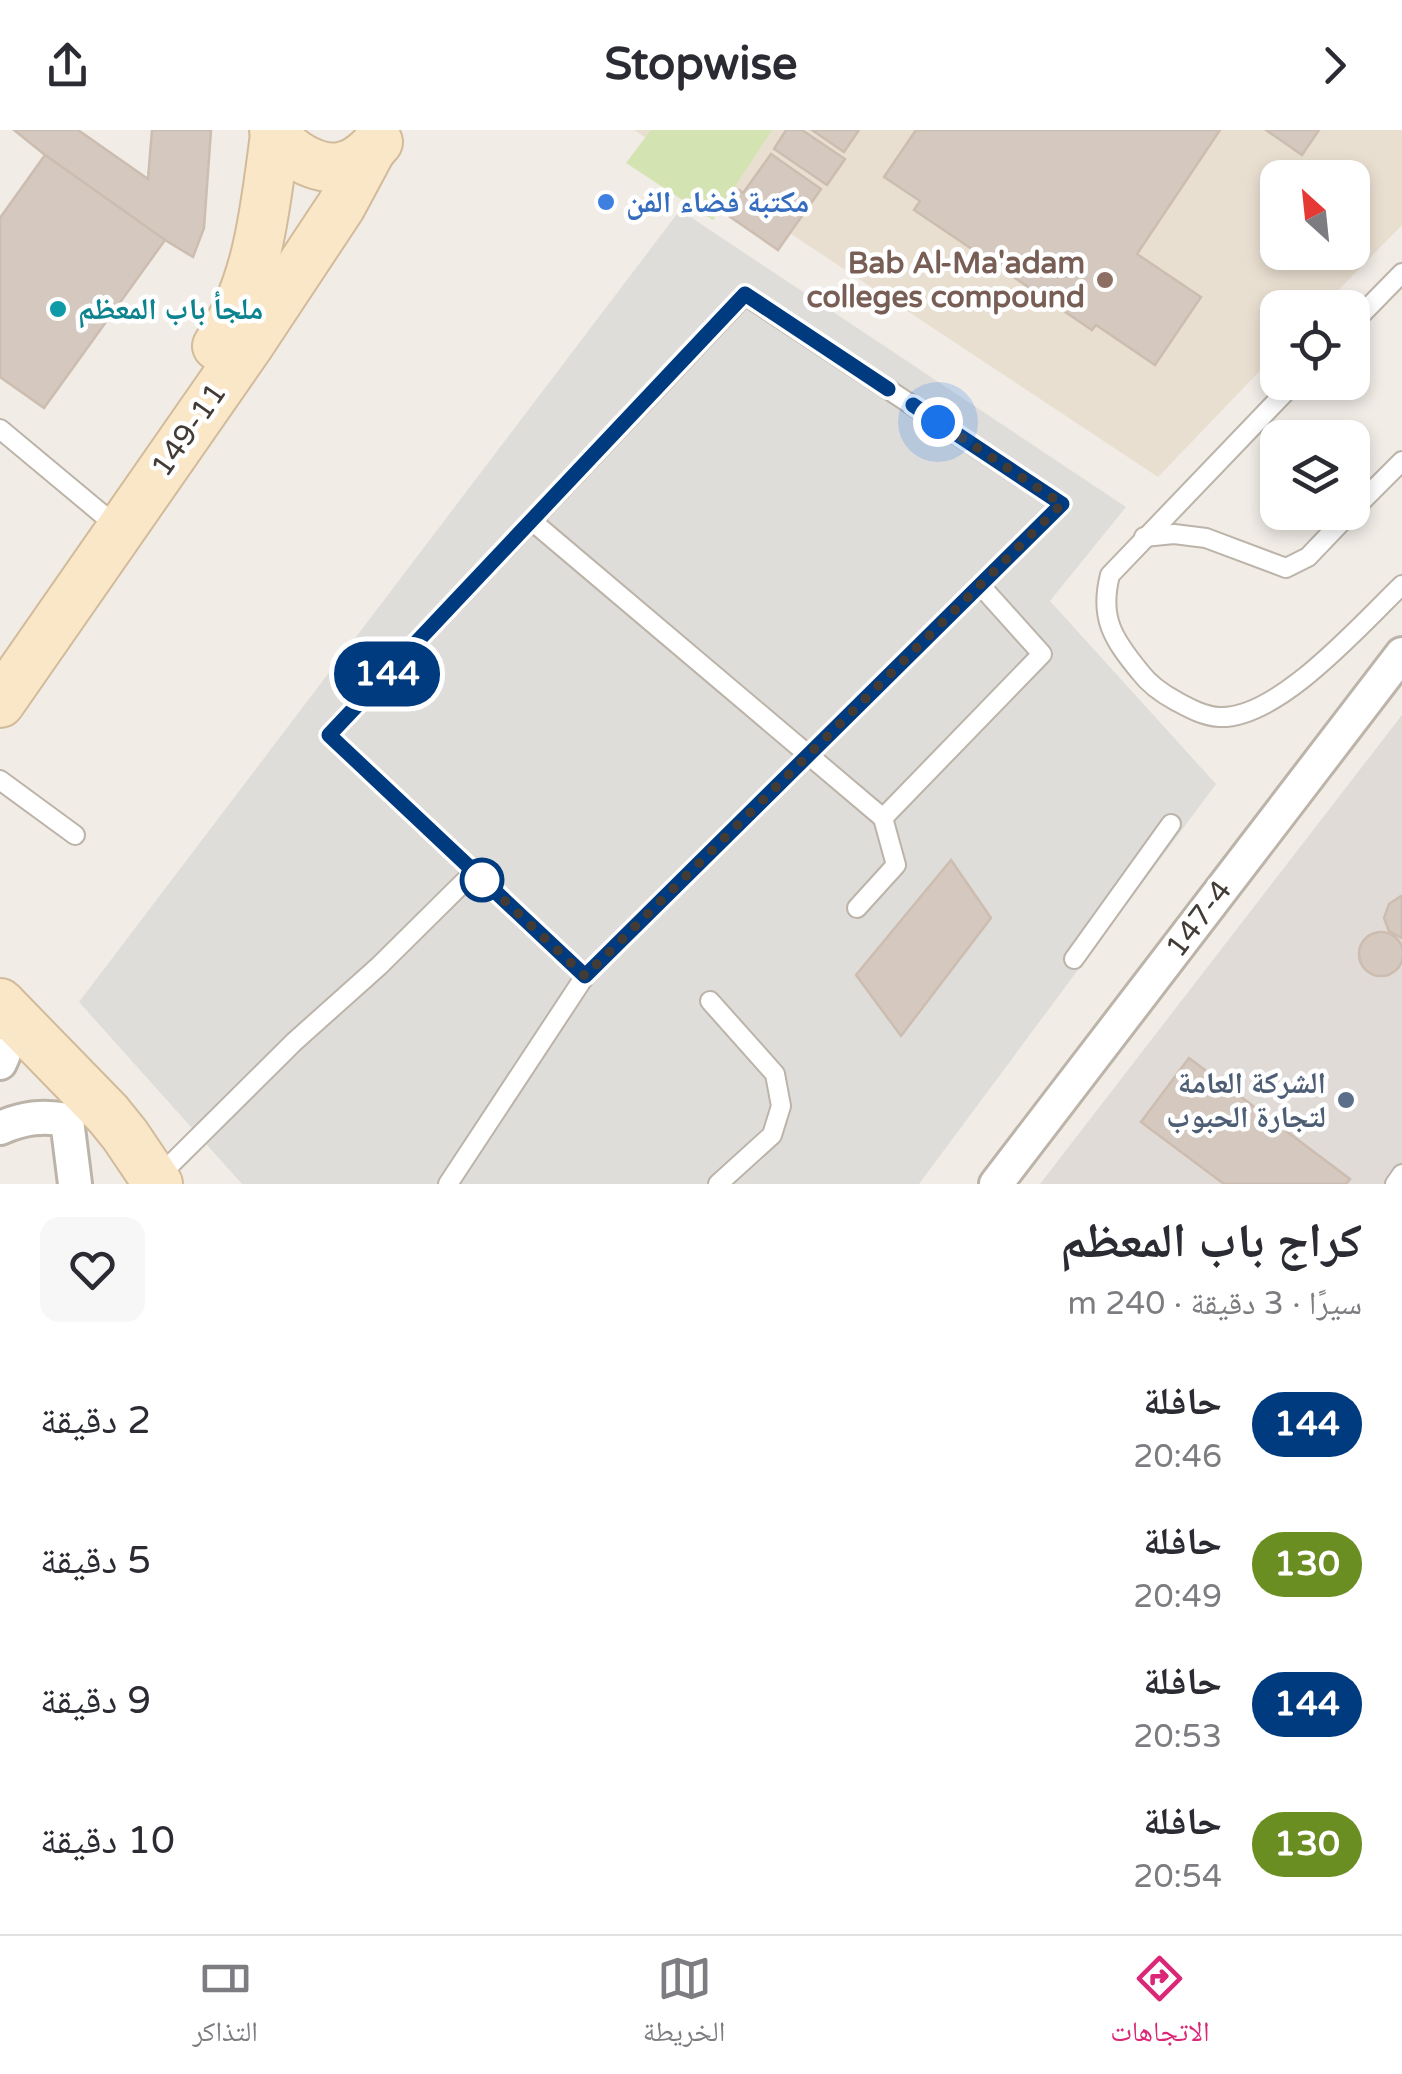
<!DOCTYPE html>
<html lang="ar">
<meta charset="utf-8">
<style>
body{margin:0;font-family:"Varela Round","Noto Naskh Arabic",sans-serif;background:#f7f7f7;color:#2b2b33;direction:rtl;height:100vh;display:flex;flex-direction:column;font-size:38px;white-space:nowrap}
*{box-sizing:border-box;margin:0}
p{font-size:32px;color:#7c7c81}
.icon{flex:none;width:55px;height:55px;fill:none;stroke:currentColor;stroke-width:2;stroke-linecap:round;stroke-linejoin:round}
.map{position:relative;height:1054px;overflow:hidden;direction:ltr}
.sheet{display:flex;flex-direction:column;background:#fff;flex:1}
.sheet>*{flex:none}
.badge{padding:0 20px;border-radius:32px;font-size:35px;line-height:65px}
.needle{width:65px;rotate:333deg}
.fabs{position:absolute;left:1260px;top:30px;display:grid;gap:20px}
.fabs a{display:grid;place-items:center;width:110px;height:110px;border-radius:20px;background:#fff;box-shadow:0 5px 15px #0003;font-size:50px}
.you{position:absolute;width:50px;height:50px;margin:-25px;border:8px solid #fff;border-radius:50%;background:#1a73e8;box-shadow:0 0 0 15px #1a73e833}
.map>.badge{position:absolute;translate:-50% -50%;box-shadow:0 0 0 5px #fff}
.round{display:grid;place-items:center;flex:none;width:105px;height:105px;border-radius:20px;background:#f7f7f7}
.summary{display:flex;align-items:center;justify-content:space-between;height:170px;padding:0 40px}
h1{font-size:48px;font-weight:700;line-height:75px}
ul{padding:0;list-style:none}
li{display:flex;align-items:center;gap:30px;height:140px;padding:0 40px}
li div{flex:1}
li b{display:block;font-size:38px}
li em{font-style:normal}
li .badge{min-width:110px;font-weight:700;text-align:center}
header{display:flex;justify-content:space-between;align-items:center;height:130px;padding:0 40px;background:#fff;font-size:45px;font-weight:700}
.dock{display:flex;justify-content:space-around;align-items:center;height:140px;border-top:2px solid #e1e1e2;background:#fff;font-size:28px;color:#7c7c81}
.dock a{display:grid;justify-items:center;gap:5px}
.dock .selected{color:#db2777}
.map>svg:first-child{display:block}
.industrial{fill:#e0dbd7}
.education{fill:#e9dfd1;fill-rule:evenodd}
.green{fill:#d3e3b1}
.parking{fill:#dfddda}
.building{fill:#d5c9bf;stroke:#ccbdb0;stroke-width:2.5}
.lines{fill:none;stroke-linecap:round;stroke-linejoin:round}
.lane-casing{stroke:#bcb3a9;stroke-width:22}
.street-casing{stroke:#bcb3a9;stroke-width:38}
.secondary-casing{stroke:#d1bb9b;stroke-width:52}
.lane{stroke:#fff;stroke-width:18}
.street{stroke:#fff;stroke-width:32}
.secondary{stroke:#fae7c7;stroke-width:48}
.line-casing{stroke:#fff;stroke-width:22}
.line{stroke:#003b80;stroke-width:15}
.walk{stroke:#433c36;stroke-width:10;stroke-dasharray:0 18}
.shop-dot{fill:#3f7fe0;stroke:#fff;stroke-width:4}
.education-dot{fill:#8d6e63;stroke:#fff;stroke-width:4}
.culture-dot{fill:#0f9aa8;stroke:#fff;stroke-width:4}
.stop-dot{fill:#fff;stroke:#003b80;stroke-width:5}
.service-dot{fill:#5c6f8a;stroke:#fff;stroke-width:4}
.labels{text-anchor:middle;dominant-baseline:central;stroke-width:9;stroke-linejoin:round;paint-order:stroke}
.shop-label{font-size:30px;font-weight:bold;fill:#366cbe;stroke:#fff;text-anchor:start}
.education-label{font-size:30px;font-weight:bold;fill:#785e54;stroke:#fff;text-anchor:end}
.culture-label{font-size:30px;font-weight:bold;fill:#0d838f;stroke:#fff;text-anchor:start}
.street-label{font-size:30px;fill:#433c36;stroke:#fff}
.service-label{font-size:30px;font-weight:bold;fill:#4e5e75;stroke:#fff;text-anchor:end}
</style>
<header><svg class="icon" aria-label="forward" viewBox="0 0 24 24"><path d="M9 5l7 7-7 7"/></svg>Stopwise<svg class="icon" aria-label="share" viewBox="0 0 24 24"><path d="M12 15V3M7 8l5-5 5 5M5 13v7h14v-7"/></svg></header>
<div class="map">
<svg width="1402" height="1054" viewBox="0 0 1402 1054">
<rect width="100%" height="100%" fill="#f1ece6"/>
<path class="industrial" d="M1402,585V1054H1040Z"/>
<path class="education" d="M634,0H1402V95L1322,177L1278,178L1277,223L1158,347ZM1278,48H1352V122H1278Z"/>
<path class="green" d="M651,0H772L713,90L626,33Z"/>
<path class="parking" d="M680,80L1126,377L1050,471L1216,654L919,1054H242L79,872Z"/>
<g class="building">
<path d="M14,0H78L148,49L152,0H211L204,98L193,127L165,110L45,25Z"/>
<path d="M786,0H802L845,29L827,55L774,19Z"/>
<path d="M812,0H859L844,22Z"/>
<path d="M916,0H1220L1137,124L1201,167L1155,235L1096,195L1092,200L914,80L920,71L884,47Z"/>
<path d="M1266,0H1319L1302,25Z"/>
<path d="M771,24L821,59L778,120L723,82L739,60L743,63Z"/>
<path d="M45,25L165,110L44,278L0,247V88Z"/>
<path d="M951,730L991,788L901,906L856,845Z"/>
<path d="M1401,766H1402V808L1389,801L1384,788L1389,774Z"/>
<circle cx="1381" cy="824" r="22"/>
<path d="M1189,928L1350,1049L1346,1054H1224L1141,992Z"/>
</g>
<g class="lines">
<defs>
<g id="lane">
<path d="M1352,194L1402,143"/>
<path d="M1295,252L1110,445C1099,488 1113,509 1140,542C1149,554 1163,564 1176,571C1189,578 1203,586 1219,587C1278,590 1361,494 1402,455"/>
<path d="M0,299L102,384"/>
<path d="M1352,381L1402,331"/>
<path d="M532,391L883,688L1042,524L980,455"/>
<path d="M1144,407L1174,404L1206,408L1286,438L1308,427L1351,382"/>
<path d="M0,650L75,705"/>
<path d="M857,778L896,735L883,688"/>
<path d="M1074,829L1171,694"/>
<path d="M710,871L775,944L781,976L772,1005L718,1054"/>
<path d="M155,1050L294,912L379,836L474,742"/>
<path d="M448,1054L585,846L1062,374L745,165L329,605L585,846"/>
<path d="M1395,1054L1402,1044"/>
</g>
<g id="street">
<path d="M0,933L4,924"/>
<path d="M0,998C23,988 43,985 67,990L75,1054"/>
<path d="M996,1054L1402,524"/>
</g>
<g id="secondary">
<path d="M274,0C283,22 319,43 344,36C357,33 370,22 378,12"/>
<path d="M217,216C259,152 265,79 275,5"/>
<path d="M0,573L249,215L341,76L370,22"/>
<path d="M0,873L108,984L125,1005L158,1054"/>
</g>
</defs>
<use href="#lane" class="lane-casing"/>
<use href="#street" class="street-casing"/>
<use href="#secondary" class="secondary-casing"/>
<use href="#lane" class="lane"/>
<use href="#street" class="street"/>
<use href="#secondary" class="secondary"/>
</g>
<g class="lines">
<defs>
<path id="line" d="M888,259L745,164L329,605L585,846L1062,374L913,275"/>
</defs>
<use href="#line" class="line-casing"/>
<use href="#line" class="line"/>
<path class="walk" d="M482,750L474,742L585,846L1062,374L938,292"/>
</g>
<circle class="shop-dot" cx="606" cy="72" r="10"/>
<circle class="education-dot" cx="1105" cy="150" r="10"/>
<circle class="culture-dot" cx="58" cy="179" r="10"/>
<circle class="stop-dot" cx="482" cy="750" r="20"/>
<circle class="service-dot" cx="1346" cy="970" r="10"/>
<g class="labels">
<g class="shop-label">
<text x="626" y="72">مكتبة فضاء الفن</text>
</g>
<g class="education-label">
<text x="1085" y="133">Bab Al-Ma'adam<tspan x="1085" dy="34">colleges compound</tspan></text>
</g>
<g class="culture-label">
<text x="78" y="179">ملجأ باب المعظم</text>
</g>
<g class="street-label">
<text transform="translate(189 300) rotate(-55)">149-11</text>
<text transform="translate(1199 789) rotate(-53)">147-4</text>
</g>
<g class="service-label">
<text x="1326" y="953">الشركة العامة<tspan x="1326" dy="34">لتجارة الحبوب</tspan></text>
</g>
</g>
</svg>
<div class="fabs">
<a><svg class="needle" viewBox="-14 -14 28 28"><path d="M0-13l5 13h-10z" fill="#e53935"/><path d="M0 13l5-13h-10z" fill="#7c7c81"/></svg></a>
<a><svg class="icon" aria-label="locate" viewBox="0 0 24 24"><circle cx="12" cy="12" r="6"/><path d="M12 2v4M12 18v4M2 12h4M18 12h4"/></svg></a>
<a><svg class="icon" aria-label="layers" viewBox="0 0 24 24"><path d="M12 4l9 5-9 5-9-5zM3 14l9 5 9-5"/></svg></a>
</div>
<div class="you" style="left:938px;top:292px"></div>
<b class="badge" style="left:387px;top:544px;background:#003b80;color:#fff">144</b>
</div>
<section class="sheet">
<div class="summary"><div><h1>كراج باب المعظم</h1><p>سيرًا · 3 دقيقة · 240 m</p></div><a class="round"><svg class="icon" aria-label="heart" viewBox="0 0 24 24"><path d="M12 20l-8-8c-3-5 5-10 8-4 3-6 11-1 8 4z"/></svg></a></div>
<ul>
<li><span class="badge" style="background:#003b80;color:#fff">144</span><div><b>حافلة</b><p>20:46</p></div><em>2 دقيقة</em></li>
<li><span class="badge" style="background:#6b8e23;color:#fff">130</span><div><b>حافلة</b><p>20:49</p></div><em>5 دقيقة</em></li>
<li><span class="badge" style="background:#003b80;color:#fff">144</span><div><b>حافلة</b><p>20:53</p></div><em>9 دقيقة</em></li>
<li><span class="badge" style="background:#6b8e23;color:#fff">130</span><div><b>حافلة</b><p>20:54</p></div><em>10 دقيقة</em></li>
</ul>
</section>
<nav class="dock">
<a class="selected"><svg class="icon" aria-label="directions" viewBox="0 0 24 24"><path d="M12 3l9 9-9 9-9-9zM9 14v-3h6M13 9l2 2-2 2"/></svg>الاتجاهات</a>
<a><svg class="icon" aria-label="map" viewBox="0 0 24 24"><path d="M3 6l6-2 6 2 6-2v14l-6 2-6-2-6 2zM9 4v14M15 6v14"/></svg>الخريطة</a>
<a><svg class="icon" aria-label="tickets" viewBox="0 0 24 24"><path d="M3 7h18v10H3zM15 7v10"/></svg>التذاكر</a>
</nav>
